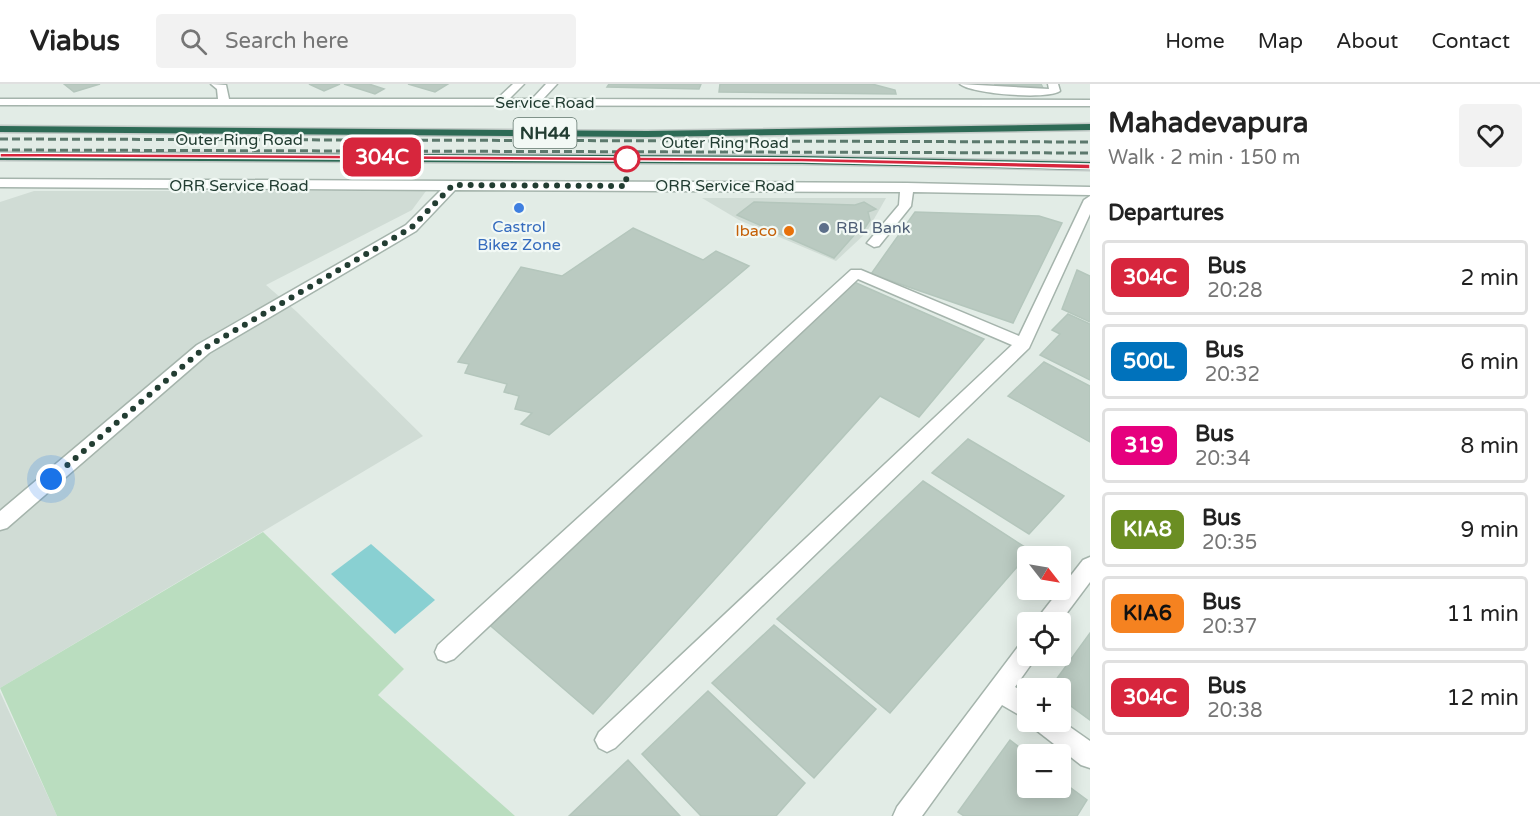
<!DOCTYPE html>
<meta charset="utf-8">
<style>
body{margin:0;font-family:"Varela Round",sans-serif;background:#f2f2f2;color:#222;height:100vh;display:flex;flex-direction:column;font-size:22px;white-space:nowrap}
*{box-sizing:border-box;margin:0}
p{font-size:20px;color:#767676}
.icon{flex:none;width:33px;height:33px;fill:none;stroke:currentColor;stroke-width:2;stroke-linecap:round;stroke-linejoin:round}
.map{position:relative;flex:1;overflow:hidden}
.sheet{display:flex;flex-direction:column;background:#fff;width:450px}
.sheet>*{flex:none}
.badge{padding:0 12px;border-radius:9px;font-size:21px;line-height:39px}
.needle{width:39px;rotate:121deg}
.buttons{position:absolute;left:1017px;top:462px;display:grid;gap:12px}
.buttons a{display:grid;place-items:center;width:54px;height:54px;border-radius:6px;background:#fff;box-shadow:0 3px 15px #0003;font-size:30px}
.you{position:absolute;width:30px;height:30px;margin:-15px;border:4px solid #fff;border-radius:50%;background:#1a73e8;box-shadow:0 0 0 9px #1a73e833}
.map>.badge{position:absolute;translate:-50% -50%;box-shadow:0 0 0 3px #fff}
h2{padding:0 18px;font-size:22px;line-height:54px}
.round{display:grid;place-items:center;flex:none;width:63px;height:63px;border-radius:6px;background:#f2f2f2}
.head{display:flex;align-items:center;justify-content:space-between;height:102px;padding:0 18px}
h1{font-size:28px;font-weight:700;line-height:45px}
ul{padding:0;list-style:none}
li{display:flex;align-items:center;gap:18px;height:75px;margin:0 12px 9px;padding:0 6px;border:3px solid #e0e0e0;border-radius:6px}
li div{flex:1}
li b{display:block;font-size:22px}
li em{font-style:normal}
li .badge{min-width:66px;font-weight:700;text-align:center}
header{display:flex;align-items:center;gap:36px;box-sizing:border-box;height:84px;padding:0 30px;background:#fff;border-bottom:2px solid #e0e0e0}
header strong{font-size:28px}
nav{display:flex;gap:33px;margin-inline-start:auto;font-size:21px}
.search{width:420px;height:54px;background:#f2f2f2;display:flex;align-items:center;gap:15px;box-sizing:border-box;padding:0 21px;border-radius:6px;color:#767676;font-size:22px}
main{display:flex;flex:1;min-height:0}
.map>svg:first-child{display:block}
.built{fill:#d0dcd5}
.green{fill:#baddbf}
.water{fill:#89d0d2}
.building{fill:#bacac1;stroke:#b4c6bc;stroke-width:1.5}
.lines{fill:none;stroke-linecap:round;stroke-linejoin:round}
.minor-casing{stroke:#a5b4ac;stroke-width:3}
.highway-casing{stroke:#c1c9c6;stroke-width:3}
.minor{fill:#fff;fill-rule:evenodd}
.highway{fill:#2d6a55;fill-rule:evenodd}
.rail{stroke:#5c796d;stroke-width:3;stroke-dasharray:8 4;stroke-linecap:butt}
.line{fill:#d7263d;stroke:#fff;stroke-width:1.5}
.walk{stroke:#223d32;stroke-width:6;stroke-dasharray:0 10.8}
.stop-dot{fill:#fff;stroke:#d7263d;stroke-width:3}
.shop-dot{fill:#3f7fe0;stroke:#f2f9f5;stroke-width:2}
.service-dot{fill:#5c6f8a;stroke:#f2f9f5;stroke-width:2}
.food-dot{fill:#e8710a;stroke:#f2f9f5;stroke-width:2}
.labels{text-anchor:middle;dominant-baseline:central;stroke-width:4.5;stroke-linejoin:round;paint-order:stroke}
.far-street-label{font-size:16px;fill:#223d32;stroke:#f2f9f5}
.far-shop-label{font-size:16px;fill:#366cbe;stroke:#f2f9f5}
.far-service-label{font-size:16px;fill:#4e5e75;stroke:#f2f9f5;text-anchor:start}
.far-food-label{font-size:16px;fill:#c56008;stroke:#f2f9f5;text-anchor:end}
.shield{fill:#f2f9f5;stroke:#60756c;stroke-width:1.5}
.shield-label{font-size:18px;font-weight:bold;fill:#223d32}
</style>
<header>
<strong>Viabus</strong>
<div class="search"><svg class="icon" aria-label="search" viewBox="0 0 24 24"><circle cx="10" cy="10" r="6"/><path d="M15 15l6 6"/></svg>Search here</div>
<nav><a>Home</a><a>Map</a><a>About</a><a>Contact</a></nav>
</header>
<main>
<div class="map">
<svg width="1090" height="732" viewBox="0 0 1090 732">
<rect width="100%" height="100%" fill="#e2ece6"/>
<g class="built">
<path d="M34,107H426L412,126L266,201L297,228L423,352L0,604V118Z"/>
<path d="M702,114H886L866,149L836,177L739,136Z"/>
<path d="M0,608L57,732H0Z"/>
</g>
<path class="green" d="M263,448L404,585L378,611L515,732H57L0,604Z"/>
<path class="water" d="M371,460L435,516L395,550L331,490Z"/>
<g class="building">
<path d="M64,0H100L74,8Z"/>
<path d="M309,0H340L324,7Z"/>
<path d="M344,0H369L384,5L375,10Z"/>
<path d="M408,0H448L435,8Z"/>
<path d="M609,0H701L699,5L607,3Z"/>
<path d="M720,0H872L895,6L896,10L719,8Z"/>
<path d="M994,0H1041L1043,4Z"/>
<path d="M754,118L855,121L864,118L876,125L868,128L870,136L861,150L856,149L834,174L737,131Z"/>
<path d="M915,128L1039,132L1062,139L1013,239L871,190Z"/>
<path d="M633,144L703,176L716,167L749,182L549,351L521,340L532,329L515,325L519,312L504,308L507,300L465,289L469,280L458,278L521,183L562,192Z"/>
<path d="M1077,186L1090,192V238L1062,225Z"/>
<path d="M854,198L984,255L919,333L880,312L593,630L485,537Z"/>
<path d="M1068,230L1090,240V296L1040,271L1060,250L1052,246Z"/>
<path d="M1044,278L1090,302V358L1008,312Z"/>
<path d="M968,355L1064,412L1029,450L932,389Z"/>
<path d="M923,397L1031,467L890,629L777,535Z"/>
<path d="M774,541L876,625L814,694L712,599Z"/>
<path d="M1090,549V636L1060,614V604H1050Z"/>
<path d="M708,607L805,699L776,732H701L642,670Z"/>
<path d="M1010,656L1028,670V704H1060V696L1087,716L1077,732H964L958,728Z"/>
<path d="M628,676L680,732H569Z"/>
</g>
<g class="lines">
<defs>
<g id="minor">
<path d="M211,0L226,1L229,15H497L513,0H524L509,15H532L546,0H557L543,15L1090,16V22L0,21V15H218L217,5Z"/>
<path d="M960,0L1049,5L1048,0H1058L1060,7C1048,16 972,10 960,0Z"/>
<path d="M0,95L907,99L1090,103V111L913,108L911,122L879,162L874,163L867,159L899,121L900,108L455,106L416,147L209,269L7,444L0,446V427L197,261L406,141L441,106L0,103Z"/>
<path d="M1090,112V130L1029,264L615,664L607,668L599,664L595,656L599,648L1012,261L858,195L454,575L446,578L438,575L435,568L438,561L851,186H861L1019,252L1084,116Z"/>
<path d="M1090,473V498L1060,538H1037L1040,531L1083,476Z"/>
<path d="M1028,557V572H1037L1015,603L1028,611V636L1002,621L922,732H893L897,723L1020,560Z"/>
<path d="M1060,636L1090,657V684L1081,681L1036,646L1032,638Z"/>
</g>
<g id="highway">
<path d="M1090,40V46L647,53L0,48V42L647,47Z"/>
<path d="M0,68L802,72L1090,78V86L802,80L0,76Z"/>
</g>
</defs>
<use href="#minor" class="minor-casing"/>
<use href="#highway" class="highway-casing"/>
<use href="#minor" class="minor"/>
<use href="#highway" class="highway"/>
<g class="rail">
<path d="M0,55L1090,58"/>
<path d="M0,66L1090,69"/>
</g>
</g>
<path class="line" d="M0,69L802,74L1090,80V85L802,78L0,73Z"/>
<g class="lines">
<path class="walk" d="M51,395L203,265L411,144L453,101L626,102L627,75"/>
</g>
<circle class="stop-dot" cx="627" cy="75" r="12"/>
<circle class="shop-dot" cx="519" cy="124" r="6"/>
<circle class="service-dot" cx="824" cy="144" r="6"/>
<circle class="food-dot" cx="789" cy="147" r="6"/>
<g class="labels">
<g class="far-street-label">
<text x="545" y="19">Service Road</text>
<text x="239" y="56">Outer Ring Road</text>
<text x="725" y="59">Outer Ring Road</text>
<text x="239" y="102">ORR Service Road</text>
<text x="725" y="102">ORR Service Road</text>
</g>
<g class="far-shop-label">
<text x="519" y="143">Castrol<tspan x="519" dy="18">Bikez Zone</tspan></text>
</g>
<g class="far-service-label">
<text x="836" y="144">RBL Bank</text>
</g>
<g class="far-food-label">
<text x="777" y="147">Ibaco</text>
</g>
<rect class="shield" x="513.5" y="34" width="63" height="30" rx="4.5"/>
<g class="shield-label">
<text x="545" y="49">NH44</text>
</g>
</g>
</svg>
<div class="buttons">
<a><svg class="needle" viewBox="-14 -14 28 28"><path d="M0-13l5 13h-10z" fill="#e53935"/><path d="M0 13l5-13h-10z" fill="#767676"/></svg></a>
<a><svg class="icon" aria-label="locate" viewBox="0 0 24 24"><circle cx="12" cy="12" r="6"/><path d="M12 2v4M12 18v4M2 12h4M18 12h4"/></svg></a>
<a>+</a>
<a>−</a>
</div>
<div class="you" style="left:51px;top:395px"></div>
<b class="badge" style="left:382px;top:73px;background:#d7263d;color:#fff">304C</b>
</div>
<section class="sheet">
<div class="head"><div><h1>Mahadevapura</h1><p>Walk · 2 min · 150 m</p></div><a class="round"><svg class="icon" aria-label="heart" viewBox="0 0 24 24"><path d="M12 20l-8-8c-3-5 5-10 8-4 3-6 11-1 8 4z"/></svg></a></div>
<h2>Departures</h2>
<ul>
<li><span class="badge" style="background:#d7263d;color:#fff">304C</span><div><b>Bus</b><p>20:28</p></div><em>2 min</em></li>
<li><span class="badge" style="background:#0072bc;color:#fff">500L</span><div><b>Bus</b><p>20:32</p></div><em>6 min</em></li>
<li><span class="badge" style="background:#e6007e;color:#fff">319</span><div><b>Bus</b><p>20:34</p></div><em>8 min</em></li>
<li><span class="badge" style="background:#6b8e23;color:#fff">KIA8</span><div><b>Bus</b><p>20:35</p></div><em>9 min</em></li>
<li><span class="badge" style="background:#f58220;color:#111">KIA6</span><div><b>Bus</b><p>20:37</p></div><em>11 min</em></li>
<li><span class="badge" style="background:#d7263d;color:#fff">304C</span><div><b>Bus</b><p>20:38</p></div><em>12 min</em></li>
</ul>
</section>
</main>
